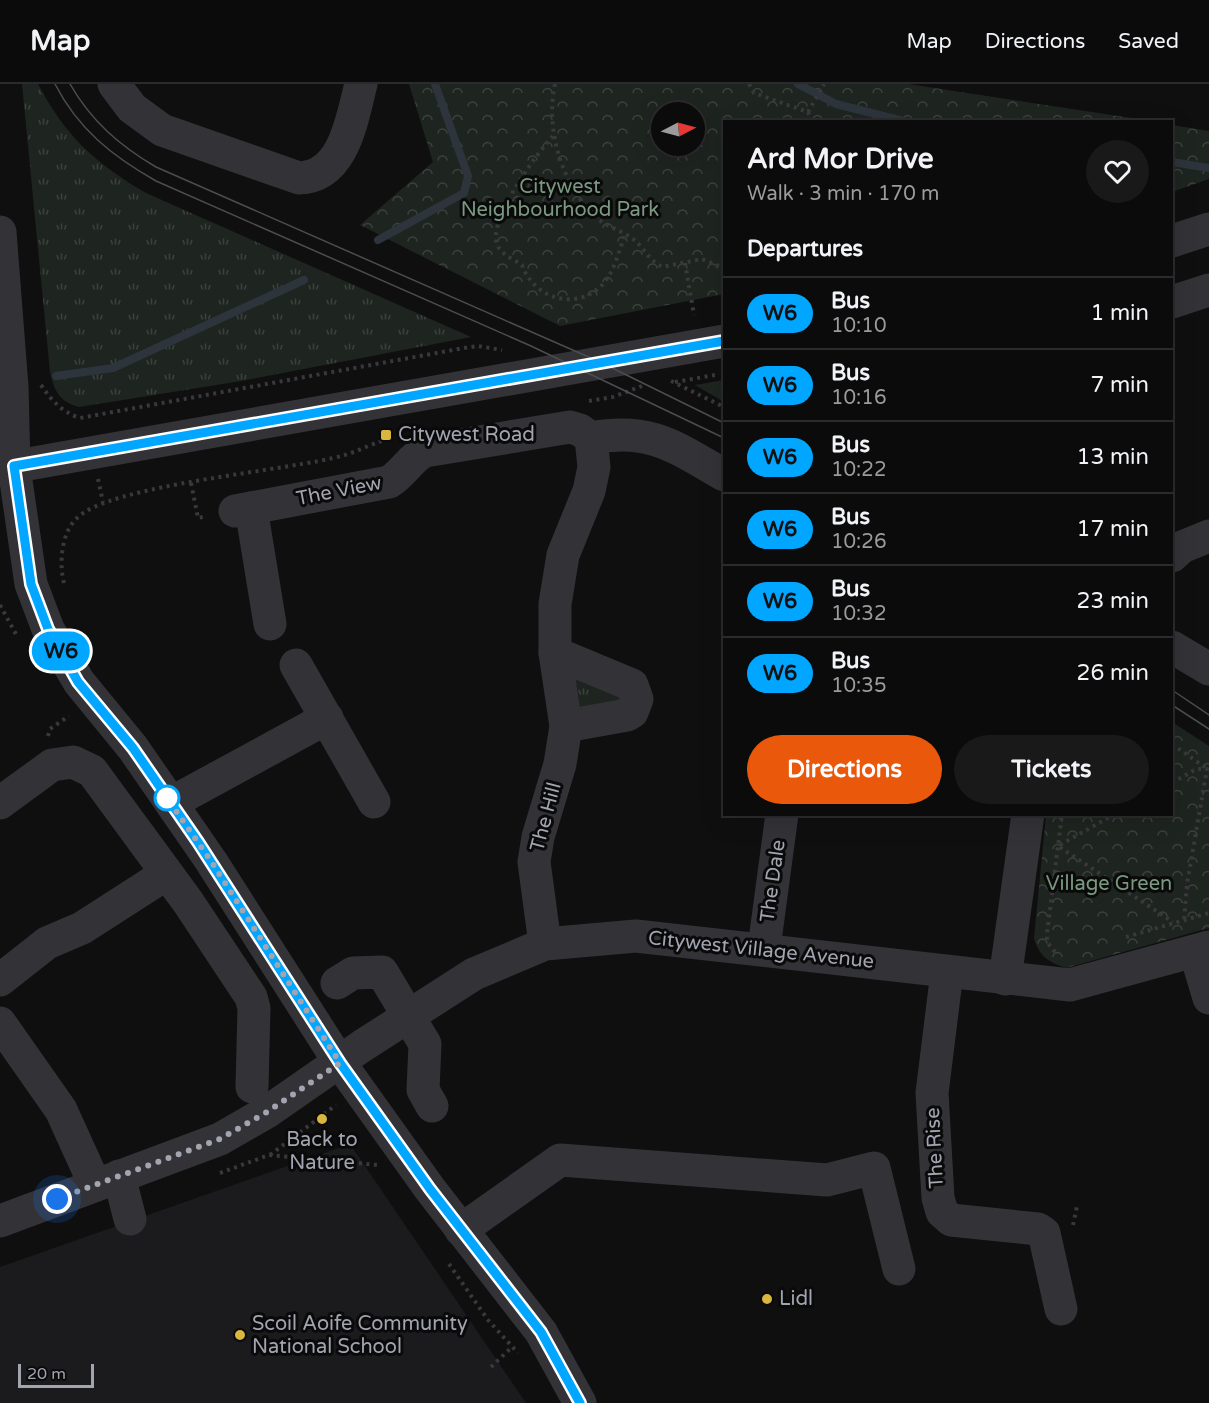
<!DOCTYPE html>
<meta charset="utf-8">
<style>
body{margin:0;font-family:"Varela Round",sans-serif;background:#19191a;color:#f1f3f6;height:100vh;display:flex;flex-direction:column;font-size:22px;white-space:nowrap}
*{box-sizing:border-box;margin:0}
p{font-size:20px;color:#9a9b9d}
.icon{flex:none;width:33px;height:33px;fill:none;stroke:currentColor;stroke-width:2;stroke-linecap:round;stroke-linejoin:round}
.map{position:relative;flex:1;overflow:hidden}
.drawer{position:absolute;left:723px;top:36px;width:450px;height:696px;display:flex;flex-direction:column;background:#0b0b0c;border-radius:0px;box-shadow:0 6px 24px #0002,0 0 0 2px #2b2b2d}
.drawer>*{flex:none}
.badge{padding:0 12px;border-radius:20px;font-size:21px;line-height:39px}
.needle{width:39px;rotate:84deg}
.controls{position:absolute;left:651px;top:18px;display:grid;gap:12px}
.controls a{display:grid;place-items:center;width:54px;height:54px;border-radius:50%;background:#0b0b0c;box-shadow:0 6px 24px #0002,0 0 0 2px #2b2b2d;font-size:30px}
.scale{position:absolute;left:18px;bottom:15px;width:76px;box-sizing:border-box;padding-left:6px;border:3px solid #a2a4af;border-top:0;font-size:16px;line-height:21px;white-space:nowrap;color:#a2a4af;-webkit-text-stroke:4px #0a0a0b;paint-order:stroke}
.you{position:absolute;width:30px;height:30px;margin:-15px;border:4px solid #fff;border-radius:50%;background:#1a73e8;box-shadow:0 0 0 9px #1a73e833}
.map>.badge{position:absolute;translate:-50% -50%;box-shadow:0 0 0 3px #fff}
h2{padding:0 24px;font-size:22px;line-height:54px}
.round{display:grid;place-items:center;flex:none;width:63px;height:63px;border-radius:32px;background:#19191a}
.headline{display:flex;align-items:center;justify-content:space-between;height:102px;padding:0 24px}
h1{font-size:28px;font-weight:700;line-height:45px}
.cta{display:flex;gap:12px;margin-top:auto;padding:12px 24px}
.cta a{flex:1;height:69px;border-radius:36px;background:#ea580c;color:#fff;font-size:24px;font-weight:700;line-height:69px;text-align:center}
.cta a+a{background:#19191a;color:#f1f3f6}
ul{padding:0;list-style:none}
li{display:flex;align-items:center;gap:18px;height:72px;padding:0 24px;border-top:2px solid #2b2b2d}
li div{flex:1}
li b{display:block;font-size:22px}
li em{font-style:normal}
li .badge{min-width:66px;font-weight:700;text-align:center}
header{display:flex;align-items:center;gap:36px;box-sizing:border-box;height:84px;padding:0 30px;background:#0b0b0c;border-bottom:2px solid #2b2b2d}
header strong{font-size:28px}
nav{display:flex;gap:33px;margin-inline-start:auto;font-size:21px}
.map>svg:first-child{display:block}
.built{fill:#1b1b1d}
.grass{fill:url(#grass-tufts)}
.park{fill:url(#park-crowns);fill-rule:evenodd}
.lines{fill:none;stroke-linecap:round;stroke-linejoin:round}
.stream{stroke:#2e343b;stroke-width:8}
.path{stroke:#39393d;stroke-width:4;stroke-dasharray:3 4.5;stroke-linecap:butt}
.minor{stroke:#333337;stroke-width:33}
.tram{stroke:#4c4d51;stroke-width:1.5}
.line-casing{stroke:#fff;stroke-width:14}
.line{stroke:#00a6ff;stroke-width:9}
.walk{stroke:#a2a4af;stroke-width:6;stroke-dasharray:0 10.8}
.poi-dot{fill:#d9b63e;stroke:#0a0a0b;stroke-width:2}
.stop-dot{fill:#fff;stroke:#00a6ff;stroke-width:3}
.labels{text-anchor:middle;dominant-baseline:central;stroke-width:6;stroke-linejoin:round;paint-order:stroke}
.park-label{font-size:20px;fill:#7b9880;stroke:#0a0a0b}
.poi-label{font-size:20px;fill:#a2a4af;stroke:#0a0a0b;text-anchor:start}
.street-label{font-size:20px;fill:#a2a4af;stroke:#0a0a0b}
</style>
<header>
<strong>Map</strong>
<nav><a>Map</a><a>Directions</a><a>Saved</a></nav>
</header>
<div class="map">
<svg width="1209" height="1319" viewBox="0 0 1209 1319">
<defs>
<pattern id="grass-tufts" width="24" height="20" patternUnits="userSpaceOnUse" patternTransform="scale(1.5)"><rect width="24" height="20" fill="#1e241f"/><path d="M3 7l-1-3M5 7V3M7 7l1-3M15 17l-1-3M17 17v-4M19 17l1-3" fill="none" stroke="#3c413d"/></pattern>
<pattern id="park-crowns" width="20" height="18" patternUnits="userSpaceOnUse" patternTransform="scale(1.5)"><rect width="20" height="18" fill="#1e241f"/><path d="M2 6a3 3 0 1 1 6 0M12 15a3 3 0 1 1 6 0" fill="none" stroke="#3c413d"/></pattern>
</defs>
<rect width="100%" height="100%" fill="#0f0f10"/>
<path class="built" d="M350,1060L526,1319H0V1183Z"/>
<g class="grass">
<path d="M22,0H38C66,53 95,79 146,109L471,253L241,297L79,323C60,318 54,307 50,288Z"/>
<path d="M724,296V318L695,301Z"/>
<path d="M574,587L627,616L581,631Z"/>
</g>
<g class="park">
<path d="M409,0H908L1151,37L724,38V210L560,242L360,141L433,78ZM694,28V62H662V28Z"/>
<path d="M1172,41L1209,47V95L1172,108Z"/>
<path d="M1172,638L1209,662V844L1066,884C1048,878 1039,872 1034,854L1046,731L1172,730Z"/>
</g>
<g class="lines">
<g class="stream">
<path d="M798,0L836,20L907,38"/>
<path d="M1172,78L1209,84"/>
<path d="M378,156L464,109L468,92L435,0"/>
<path d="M56,292L113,284L304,196"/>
</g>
<g class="path">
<path d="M555,0C545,45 562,99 593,131C604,142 621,146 633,155C645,164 646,174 662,183L702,175L724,184"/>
<path d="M749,0L754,9L808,28L812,38"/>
<path d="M808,28L824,0"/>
<path d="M553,52C536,70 493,130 496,156C498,170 512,174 522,181C533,213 574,228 601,202C614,190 619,166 625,151"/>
<path d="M685,179L694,231"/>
<path d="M671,297L724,323"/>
<path d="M675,298L715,291"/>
<path d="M41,301C52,317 62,328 80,334L464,264L478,262L502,266"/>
<path d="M589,317L613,313L642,302"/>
<path d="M98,395L103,418"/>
<path d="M191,399L198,434L207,432"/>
<path d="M64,499C59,480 61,450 76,435C108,400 291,387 345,371C362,366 376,357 393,354"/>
<path d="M0,521L17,552"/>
<path d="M48,652L50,645L69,632"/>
<path d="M1172,660L1206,684"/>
<path d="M1172,699L1196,685H1207L1187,800L1184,836"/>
<path d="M1115,730L1058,762L1173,838"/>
<path d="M1126,853L1209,829"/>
<path d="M1055,868L1047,858V850L1062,730"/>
<path d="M270,1071L336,1021"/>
<path d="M220,1089L269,1071L378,1081"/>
<path d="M1073,1141L1077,1122"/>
<path d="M449,1180L488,1236L518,1269"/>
<path d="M491,1283L512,1263"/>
</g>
<g class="minor">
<path d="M114,0L132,24L162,46L299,94C344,93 352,35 361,0"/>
<path d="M0,148L12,303L14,383L31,500L48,545L79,598L133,664L211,777L340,979L430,1105L541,1248L580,1319"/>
<path d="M1172,157L1209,145"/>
<path d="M1172,218L1209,206"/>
<path d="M0,385L724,257"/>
<path d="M251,424L270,540"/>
<path d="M235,427L389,398C404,389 410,374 425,367L570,343L580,346L591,354C651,343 675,363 724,391"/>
<path d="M1172,472L1182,463L1209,452"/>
<path d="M1172,563L1209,585"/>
<path d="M555,569L632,601L637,615L632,628L627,631L566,642"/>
<path d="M296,581L374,718"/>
<path d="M0,719L52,681L73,678L92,687L188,818L251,913L254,924L252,1003"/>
<path d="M171,719L327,634"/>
<path d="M545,860L534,778L538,753L560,680L566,642L555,569V520L563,471L589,407L594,383L591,354"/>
<path d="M764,864L782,730"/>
<path d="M1195,867L1209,914"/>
<path d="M947,888L932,1009L938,1114L942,1128L951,1136L1038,1145L1044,1149L1061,1225"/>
<path d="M1005,895L1028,730"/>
<path d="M0,896L47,859L82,844L166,790"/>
<path d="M337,899L353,889L382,888L425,960L423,1006L432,1022"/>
<path d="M0,939L61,1026L95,1101"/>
<path d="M119,1092L130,1135"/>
<path d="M0,1137L220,1055L267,1028L362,962L474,890L545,860L636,852L1070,901L1209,863"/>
<path d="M461,1146L560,1076L827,1096L874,1084L899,1185"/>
</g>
<g class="tram">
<path d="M55,0C78,45 112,72 156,97L531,262L724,354"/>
<path d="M70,0C91,37 120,62 156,83L600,278L724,339"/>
<path d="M1172,606L1209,631"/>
<path d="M1172,621L1209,645"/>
</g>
</g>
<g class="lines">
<defs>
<path id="line" d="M580,1319L541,1248L430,1105L340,979L198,758L133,664L78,598L48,545L31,500L14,382L724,257"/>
</defs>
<use href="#line" class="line-casing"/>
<use href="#line" class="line"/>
<path class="walk" d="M57,1115L220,1055L267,1028L340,979L211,777L167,714"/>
</g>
<g class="poi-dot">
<rect x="380" y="345" width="12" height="12" rx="3"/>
<circle cx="322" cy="1035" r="6"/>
<circle cx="767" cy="1215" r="6"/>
<circle cx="240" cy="1251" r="6"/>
</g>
<circle class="stop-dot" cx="167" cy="714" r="12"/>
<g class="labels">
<g class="park-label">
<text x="560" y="103">Citywest<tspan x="560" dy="23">Neighbourhood Park</tspan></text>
<text x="1109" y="800">Village Green</text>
</g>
<g class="poi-label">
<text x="398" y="351">Citywest Road</text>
<text x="322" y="1056" text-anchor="middle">Back to<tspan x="322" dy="23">Nature</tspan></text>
<text x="779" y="1215">Lidl</text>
<text x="252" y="1240">Scoil Aoife Community<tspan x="252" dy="23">National School</tspan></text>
</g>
<g class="street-label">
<text transform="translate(339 407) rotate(-11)">The View</text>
<text transform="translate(546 733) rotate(-75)">The Hill</text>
<text transform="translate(773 797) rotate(-82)">The Dale</text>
<text transform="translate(761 866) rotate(6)">Citywest Village Avenue</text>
<text transform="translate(935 1064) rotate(-93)">The Rise</text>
</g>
</g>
</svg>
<div class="controls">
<a><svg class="needle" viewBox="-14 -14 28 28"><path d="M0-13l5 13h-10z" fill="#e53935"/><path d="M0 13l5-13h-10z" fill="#9a9b9d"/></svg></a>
</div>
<div class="scale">20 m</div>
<div class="you" style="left:57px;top:1115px"></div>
<b class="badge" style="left:61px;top:567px;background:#00a6ff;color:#111">W6</b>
<section class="drawer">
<div class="headline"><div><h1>Ard Mor Drive</h1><p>Walk · 3 min · 170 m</p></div><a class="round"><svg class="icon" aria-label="heart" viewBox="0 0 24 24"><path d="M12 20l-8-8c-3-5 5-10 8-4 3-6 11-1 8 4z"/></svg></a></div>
<h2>Departures</h2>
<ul>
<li><span class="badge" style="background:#00a6ff;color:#111">W6</span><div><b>Bus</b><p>10:10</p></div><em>1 min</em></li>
<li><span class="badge" style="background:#00a6ff;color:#111">W6</span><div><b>Bus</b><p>10:16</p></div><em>7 min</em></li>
<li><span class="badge" style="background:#00a6ff;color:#111">W6</span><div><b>Bus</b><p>10:22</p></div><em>13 min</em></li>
<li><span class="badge" style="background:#00a6ff;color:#111">W6</span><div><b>Bus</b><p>10:26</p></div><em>17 min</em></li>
<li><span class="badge" style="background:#00a6ff;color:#111">W6</span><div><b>Bus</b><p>10:32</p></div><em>23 min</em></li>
<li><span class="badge" style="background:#00a6ff;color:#111">W6</span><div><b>Bus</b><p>10:35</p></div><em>26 min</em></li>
</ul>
<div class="cta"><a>Directions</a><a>Tickets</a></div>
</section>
</div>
